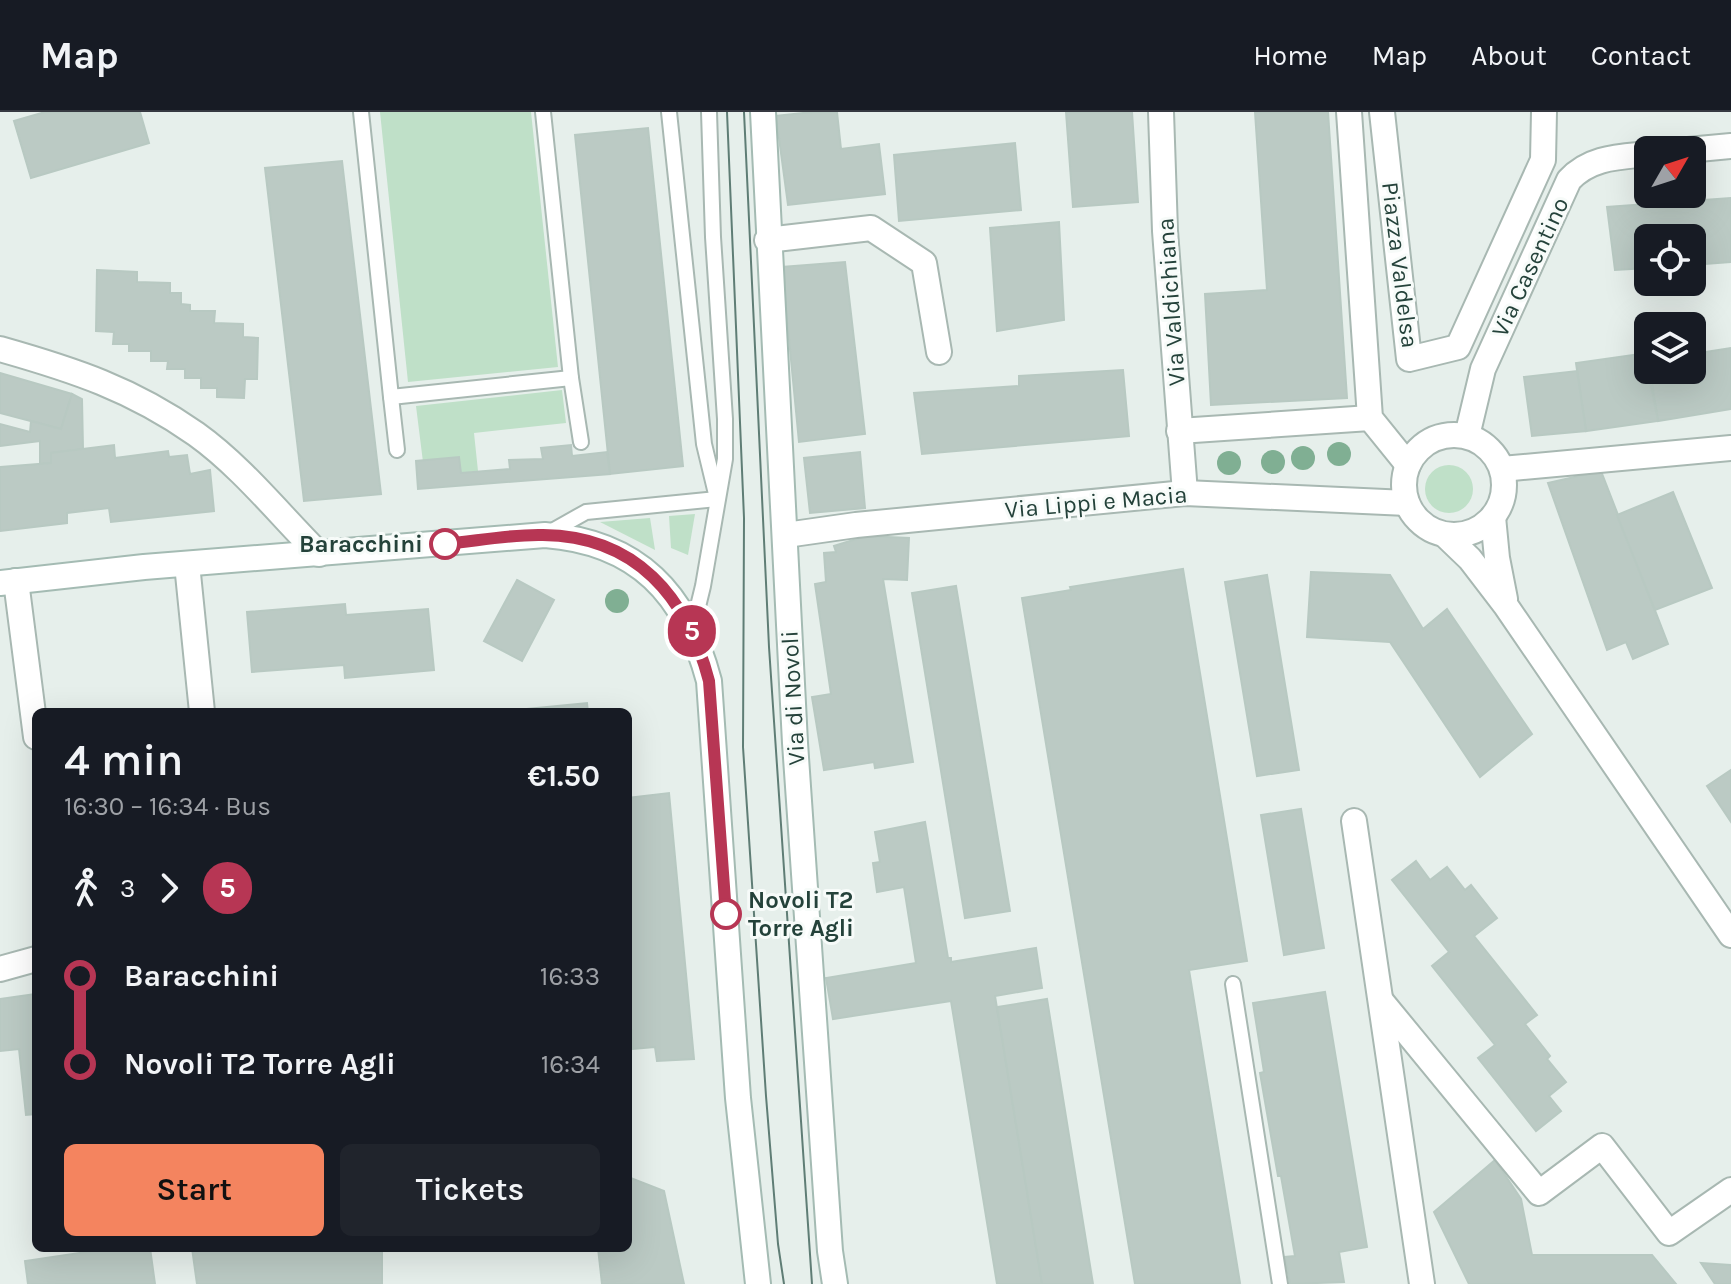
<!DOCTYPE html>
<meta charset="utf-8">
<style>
body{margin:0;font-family:Karla,sans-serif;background:#20242c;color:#f1f3f6;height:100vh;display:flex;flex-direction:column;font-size:30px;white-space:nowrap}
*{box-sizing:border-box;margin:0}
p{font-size:26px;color:#9ea1a6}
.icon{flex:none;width:44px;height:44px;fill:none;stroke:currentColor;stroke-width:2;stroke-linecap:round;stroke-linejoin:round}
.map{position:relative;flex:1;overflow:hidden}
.side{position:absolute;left:32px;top:596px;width:600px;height:544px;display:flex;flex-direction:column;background:#171b24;border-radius:12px;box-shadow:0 8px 32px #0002}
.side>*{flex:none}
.badge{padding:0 16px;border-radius:26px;font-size:28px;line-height:52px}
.needle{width:52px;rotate:51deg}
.fabs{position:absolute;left:1634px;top:24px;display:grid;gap:16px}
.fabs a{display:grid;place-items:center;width:72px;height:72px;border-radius:12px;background:#171b24;box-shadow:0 8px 32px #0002;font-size:40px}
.map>.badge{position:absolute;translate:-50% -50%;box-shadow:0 0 0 4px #fff}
.legs{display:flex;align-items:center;gap:12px;height:88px;padding:0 32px;font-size:26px}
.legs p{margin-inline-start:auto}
.headline{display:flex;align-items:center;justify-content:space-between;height:136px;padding:0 32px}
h1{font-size:44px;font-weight:600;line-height:60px}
.primary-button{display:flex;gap:16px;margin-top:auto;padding:16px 32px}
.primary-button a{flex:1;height:92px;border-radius:12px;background:#f4845f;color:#111;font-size:32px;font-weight:600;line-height:92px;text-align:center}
.primary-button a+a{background:#20242c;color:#f1f3f6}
ul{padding:0 32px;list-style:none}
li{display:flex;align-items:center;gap:28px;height:88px;font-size:30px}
li i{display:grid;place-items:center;width:12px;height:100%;margin:0 10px;background:currentColor}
li i::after{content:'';width:20px;height:20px;margin:-10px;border:6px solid;border-radius:50%;background:#171b24}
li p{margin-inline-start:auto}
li:first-child i{background:linear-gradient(#0000 50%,currentColor 0)}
li:last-child i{background:linear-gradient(currentColor 50%,#0000 0)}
header{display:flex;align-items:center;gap:48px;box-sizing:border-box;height:112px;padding:0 40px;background:#171b24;border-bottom:2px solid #363941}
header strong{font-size:38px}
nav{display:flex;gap:44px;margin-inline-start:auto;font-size:28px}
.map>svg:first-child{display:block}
.green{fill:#bfe0c8}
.building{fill:#bbcac4;stroke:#b8c9c2;stroke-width:2}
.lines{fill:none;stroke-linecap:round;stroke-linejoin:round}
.lane-casing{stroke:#a8b8b2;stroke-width:18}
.street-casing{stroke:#a8b8b2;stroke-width:28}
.secondary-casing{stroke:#a4bbb3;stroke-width:28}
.lane{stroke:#fff;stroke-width:14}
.street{stroke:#fff;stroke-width:24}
.secondary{stroke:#fff;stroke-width:24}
.tram{stroke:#5f7d75;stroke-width:2}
.tree{fill:#80af93}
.line-1-casing{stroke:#fff;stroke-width:18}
.line-1{stroke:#b73654;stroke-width:12}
.stop-1-dot{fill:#fff;stroke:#b73654;stroke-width:4}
.labels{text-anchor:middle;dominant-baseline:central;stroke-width:6;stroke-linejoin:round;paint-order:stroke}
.street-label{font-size:24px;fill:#24423a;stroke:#f7fbf9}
.stop-label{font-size:24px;font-weight:bold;fill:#24423a;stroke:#f7fbf9;text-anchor:end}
</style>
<header>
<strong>Map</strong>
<nav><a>Home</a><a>Map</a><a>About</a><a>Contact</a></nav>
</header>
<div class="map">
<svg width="1731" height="1172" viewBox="0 0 1731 1172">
<rect width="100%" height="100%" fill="#e6efeb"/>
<g class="green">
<path d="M380,0H531L558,255L408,270Z"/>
<path d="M562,278L566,311L474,321L478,359L461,361L423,350L416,294Z"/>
<circle cx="1449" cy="377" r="24"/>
<path d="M695,402L688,443L671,436L669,404Z"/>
<path d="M650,406L655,438L600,410Z"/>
</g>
<g class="building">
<path d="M45,0H140L149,31L31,66L14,9Z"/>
<path d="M812,0H837L841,37L879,32L885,82L788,93L776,4Z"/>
<path d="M1066,0H1132L1138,90L1073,95Z"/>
<path d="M1255,0H1328L1347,286L1211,293L1205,182L1267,178Z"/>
<path d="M648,16L683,354L610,362L575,23Z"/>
<path d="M1015,31L1021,98L899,109L894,43Z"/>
<path d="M342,49L381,382L304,389L265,56Z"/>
<path d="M1731,86V150L1692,153V126H1648V156L1615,158L1607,95Z"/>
<path d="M1059,110L1064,208L997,219L990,116Z"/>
<path d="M845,150L865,322L799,330L782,155Z"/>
<path d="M97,158L137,160V170L170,171V181H181V192L190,193V199H215L214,211L243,212V225L258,226L257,267H245L244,286L217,285V276H201V266H185V257H167L168,249H151V239H129V232H113L114,220L96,219Z"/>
<path d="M1731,236V297L1658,309L1650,258H1692V242Z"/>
<path d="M1648,241V258L1658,309L1586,319L1576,251Z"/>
<path d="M1123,258L1129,324L922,342L914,281L1019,274V264Z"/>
<path d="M1577,259L1586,319L1532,324L1524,265Z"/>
<path d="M0,261L72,282L61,317L0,301Z"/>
<path d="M72,282L82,287L83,337L51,341V351L40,352V329L0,334V312L30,320L31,309L61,317Z"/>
<path d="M114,333L115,346L168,339L169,345L187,343L190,362L210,358L214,399L111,410L109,396L67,401V411L0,419V355L51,351V341Z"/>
<path d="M571,333L572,344L607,340L610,362L418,377L416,349L459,345L461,361L510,357L509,348L543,347L541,336Z"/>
<path d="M860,340L865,396L810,401L804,346Z"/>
<path d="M1601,359L1668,532L1633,547L1626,530L1607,538L1548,371Z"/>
<path d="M1673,380L1712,476L1655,498L1617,403Z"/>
<path d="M866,424L909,426L907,468L883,467L913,650L875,656L874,650L824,658L812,585L831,582L815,472L826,470L824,441L836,440L834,434Z"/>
<path d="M1183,457L1247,849L1189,858L1240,1171L1237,1172H1135L1022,486L1071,478L1070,475Z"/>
<path d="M1311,460L1390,463L1423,517L1447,497L1532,622L1480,665L1390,530L1307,525Z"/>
<path d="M1267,463L1299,658L1257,664L1225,470Z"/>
<path d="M517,468L554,488L522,549L484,529Z"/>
<path d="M956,474L1010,799L965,806L912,481Z"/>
<path d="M345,492L346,503L428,497L434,558L345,566L344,553L252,560L247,500Z"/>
<path d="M587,591L588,600H517V598Z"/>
<path d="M1731,658V710L1707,674Z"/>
<path d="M669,681L694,947L657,949L655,935L633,937L632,918L628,919V686Z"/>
<path d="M1301,697L1324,836L1284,843L1261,703Z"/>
<path d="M925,710L948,846H951V850L1036,836L1042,876L995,884L1042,1172H997L951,889L833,907L826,866L916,851L904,775L877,780L873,751L880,750L875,720Z"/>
<path d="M1416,749L1430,768L1447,755L1465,778L1471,773L1497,806L1474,824L1537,903L1525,912L1550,944L1547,947L1566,970L1549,984L1561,999L1536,1019L1478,946L1495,933L1432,854L1449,840L1392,768Z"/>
<path d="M1325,880L1367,1135L1339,1140L1344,1170L1290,1172L1285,1145L1295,1144L1281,1064H1278L1260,961L1264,960L1253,891Z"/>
<path d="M36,882V1002L26,1003L19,937L0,939V887Z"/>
<path d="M1047,887L1093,1172H1042L997,895Z"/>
<path d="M1495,1048L1521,1087L1532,1143H1652L1676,1172H1469L1434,1100Z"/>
<path d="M628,1065L664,1079L684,1172H602L598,1136H628Z"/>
<path d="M113,1136H150L155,1172H28L25,1149Z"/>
<path d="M192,1136H382V1172H197Z"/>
<path d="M1701,1151L1731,1153V1172H1715Z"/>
</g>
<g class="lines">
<defs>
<g id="lane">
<path d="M361,0L391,285L571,266L543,0"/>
<path d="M669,0L704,332L717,386"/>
<path d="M571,266L581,330"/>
<path d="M391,285L397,338"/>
<path d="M545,423L586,400L717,387"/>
<path d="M692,519L703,474L725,347V307L713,125L709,0"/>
<path d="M1233,872L1280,1172"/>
</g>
<g id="street">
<path d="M1161,0L1165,119L1185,381"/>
<path d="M1349,0L1370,306L1408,353"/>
<path d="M1382,0L1409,247L1458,235L1543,48L1544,0"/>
<path d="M1688,38L1731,34"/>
<path d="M767,128L871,116L924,151L939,240"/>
<path d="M0,237C74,258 132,277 196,322C242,355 279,402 319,442"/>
<path d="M1179,319L1370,306"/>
<circle cx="1454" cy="373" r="50"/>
<path d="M1467,324L1483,257L1569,68C1590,45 1619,45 1648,42"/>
<path d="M1502,357L1731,336"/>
<path d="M1493,405L1497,446L1505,487"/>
<path d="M786,423L856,413L1185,381L1407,391"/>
<path d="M1445,423L1470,447L1506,494L1731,823"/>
<path d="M187,452L202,600"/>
<path d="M16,469L36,625"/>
<path d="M1354,709L1422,1172"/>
<path d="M0,857L36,847"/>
<path d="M1382,890L1539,1081L1602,1034L1669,1121L1731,1078"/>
</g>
<g id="secondary">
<path d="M763,0L795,631L830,1139L835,1172"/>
<path d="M0,471L144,455L545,423C638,430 686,482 709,569L738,986L758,1172"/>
</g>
</defs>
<use href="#lane" class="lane-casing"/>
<use href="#street" class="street-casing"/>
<use href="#secondary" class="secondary-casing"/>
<use href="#lane" class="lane"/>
<use href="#street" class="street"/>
<use href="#secondary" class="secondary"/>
<g class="tram">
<path d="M727,0L744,406L743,635L766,984L778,1132L784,1172"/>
<path d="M744,0L769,535L812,1172"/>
</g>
</g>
<g class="tree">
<circle cx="1339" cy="342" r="12"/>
<circle cx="1303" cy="346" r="12"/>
<circle cx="1273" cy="350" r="12"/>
<circle cx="1229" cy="351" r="12"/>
<circle cx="617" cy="489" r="12"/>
</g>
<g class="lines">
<defs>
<path id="line-1" d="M445,432C477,429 511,422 543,423C636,424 687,485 709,569L726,802"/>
</defs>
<use href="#line-1" class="line-1-casing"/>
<use href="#line-1" class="line-1"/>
</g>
<g class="stop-1-dot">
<circle cx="445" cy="432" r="14"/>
<circle cx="726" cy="802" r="14"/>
</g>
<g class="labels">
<g class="street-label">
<text transform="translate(1400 153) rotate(83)">Piazza Valdelsa</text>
<text transform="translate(1530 155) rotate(-65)">Via Casentino</text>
<text transform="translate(1171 190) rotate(-94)">Via Valdichiana</text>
<text transform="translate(1096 390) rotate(-5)">Via Lippi e Macia</text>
<text transform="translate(793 586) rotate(-93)">Via di Novoli</text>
</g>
<g class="stop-label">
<text x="423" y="432">Baracchini</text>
<text x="748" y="788" text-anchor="start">Novoli T2<tspan x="748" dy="28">Torre Agli</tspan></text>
</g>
</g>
</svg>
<div class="fabs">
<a><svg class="needle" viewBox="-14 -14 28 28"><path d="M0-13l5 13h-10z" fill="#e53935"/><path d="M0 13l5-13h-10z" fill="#9ea1a6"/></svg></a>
<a><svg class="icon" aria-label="locate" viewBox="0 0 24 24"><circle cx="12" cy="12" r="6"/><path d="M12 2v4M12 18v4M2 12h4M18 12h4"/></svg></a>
<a><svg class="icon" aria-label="layers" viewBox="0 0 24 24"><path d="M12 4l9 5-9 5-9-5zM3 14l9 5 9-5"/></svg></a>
</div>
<b class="badge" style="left:692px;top:519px;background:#b73654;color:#fff">5</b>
<section class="side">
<div class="headline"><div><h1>4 min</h1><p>16:30 – 16:34 · Bus</p></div><b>€1.50</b></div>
<div class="legs"><svg class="icon" aria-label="walk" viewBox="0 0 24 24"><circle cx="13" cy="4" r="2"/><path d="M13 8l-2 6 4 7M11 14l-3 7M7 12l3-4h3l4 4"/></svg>3<svg class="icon" aria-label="forward" viewBox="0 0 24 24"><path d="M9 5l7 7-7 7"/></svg><b class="badge" style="background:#b73654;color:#fff">5</b></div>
<ul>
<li><i style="color:#b73654"></i><b>Baracchini</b><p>16:33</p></li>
<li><i style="color:#b73654"></i><b>Novoli T2 Torre Agli</b><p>16:34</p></li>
</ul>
<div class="primary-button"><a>Start</a><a>Tickets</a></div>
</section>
</div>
